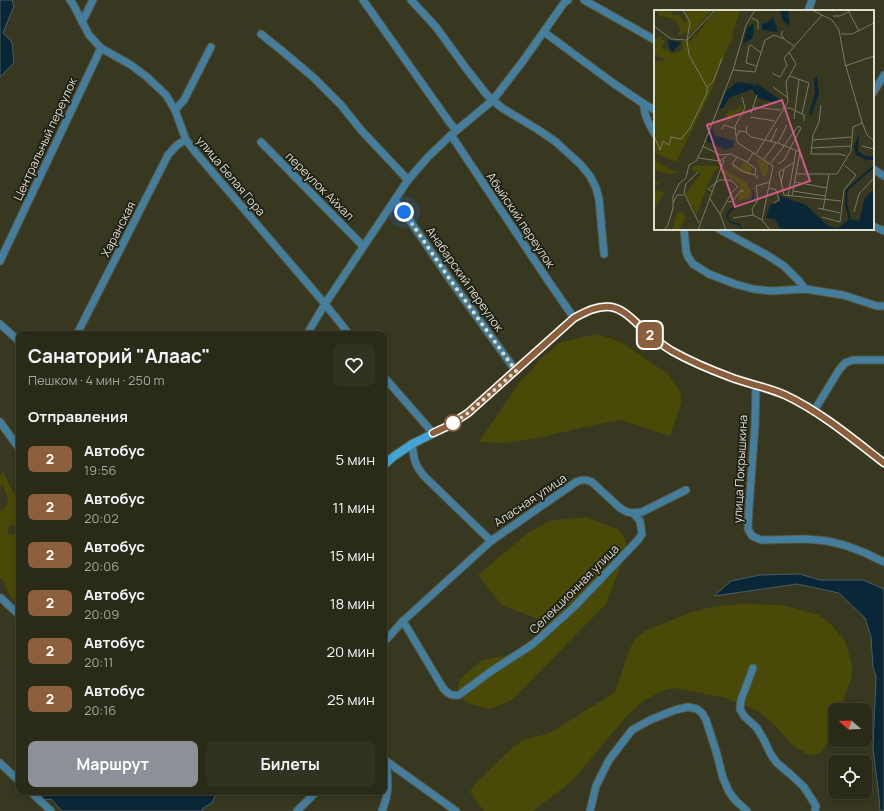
<!DOCTYPE html>
<html lang="ru">
<meta charset="utf-8">
<style>
body{margin:0;font-family:Manrope,sans-serif;background:#313220;color:#f1f3f6;height:100vh;display:flex;flex-direction:column;font-size:15px;white-space:nowrap}
*{box-sizing:border-box;margin:0}
p{font-size:13px;color:#a5a7a1}
.icon{flex:none;width:22px;height:22px;fill:none;stroke:currentColor;stroke-width:2;stroke-linecap:round;stroke-linejoin:round}
.map{position:relative;flex:1;overflow:hidden}
.details{position:absolute;left:16px;top:331px;width:371px;height:464px;display:flex;flex-direction:column;background:#292a17;border-radius:8px;box-shadow:0 2px 6px #0003,0 0 0 1px #454636}
.details>*{flex:none}
.badge{padding:0 8px;border-radius:6px;font-size:14px;line-height:26px}
.needle{width:26px;rotate:289deg}
.tools{position:absolute;left:828px;top:703px;display:grid;gap:8px}
.tools a{display:grid;place-items:center;width:44px;height:44px;border-radius:8px;background:#292a17;box-shadow:0 2px 6px #0003,0 0 0 1px #454636;font-size:20px}
.you{position:absolute;width:20px;height:20px;margin:-10px;border:3px solid #fff;border-radius:50%;background:#1a73e8;box-shadow:0 0 0 6px #1a73e833}
.map>.badge{position:absolute;translate:-50% -50%;box-shadow:0 0 0 2px #fff}
h2{padding:0 12px;font-size:15px;line-height:36px}
.round{display:grid;place-items:center;flex:none;width:42px;height:42px;border-radius:8px;background:#313220}
.overview{display:flex;align-items:center;justify-content:space-between;height:68px;padding:0 12px}
h1{font-size:19px;font-weight:700;line-height:30px}
.action{display:flex;gap:8px;margin-top:auto;padding:8px 12px}
.action a{flex:1;height:46px;border-radius:8px;background:#8c9099;color:#fff;font-size:16px;font-weight:700;line-height:46px;text-align:center}
.action a+a{background:#313220;color:#f1f3f6}
ul{padding:0;list-style:none}
li{display:flex;align-items:center;gap:12px;height:48px;padding:0 12px}
li div{flex:1}
li b{display:block;font-size:15px}
li em{font-style:normal}
li .badge{min-width:44px;font-weight:700;text-align:center}
.map>svg:first-child{display:block}
.green{fill:#494908}
.water{fill:#0a2737;stroke:#495e65}
.lines{fill:none;stroke-linecap:round;stroke-linejoin:round}
.street-casing{stroke:#55563f;stroke-width:9}
.secondary-casing{stroke:#55563f;stroke-width:10}
.street{stroke:#457d9d;stroke-width:7}
.secondary{stroke:#44a4d7;stroke-width:8}
.line-casing{stroke:#fff;stroke-width:9}
.line{stroke:#8b5e3c;stroke-width:6}
.walk{stroke:#dddecf;stroke-width:4;stroke-dasharray:0 7.2}
.stop-dot{fill:#fff;stroke:#8b5e3c;stroke-width:2}
.labels{text-anchor:middle;dominant-baseline:central;stroke-width:3.5;stroke-linejoin:round;paint-order:stroke}
.street-label{font-size:12px;fill:#dddecf;stroke:#1e1f13}
.inset-river{fill:none;stroke:#0a2737;stroke-width:2}
.inset-road{fill:none;stroke:#797a65;stroke-width:1}
.view{fill:#cb5d84;fill-opacity:0.15;stroke:#cb5d84;stroke-width:2}
.inset-edge{fill:none;stroke:#dddecf;stroke-width:2}
</style>
<div class="map">
<svg width="884" height="811" viewBox="0 0 884 811">
<rect width="100%" height="100%" fill="#37381f"/>
<g class="green">
<path d="M597,334L621,342L668,374L681,393V404L670,436L621,420L585,427L538,438L504,443L479,442L520,381L531,371L539,360L561,342Z"/>
<path d="M3,472L18,501L15,504L19,515V529L10,524L7,534H18L19,536V606L10,597L4,581L0,578V511L6,507L8,500L3,485L0,488V475Z"/>
<path d="M587,517L619,530L625,539L627,550L606,604L512,700L490,709L467,703L457,693L460,679L482,660L509,655L531,647L542,636L547,623L502,605L478,575L528,533L549,521Z"/>
<path d="M743,604L783,605L819,615L830,623L845,641L852,665V676L840,710H835V723L828,742L821,753L810,756L791,744L775,725L757,710L722,697L674,688L664,690L643,701L627,716L572,781L533,811H484L470,792L475,784L512,748L523,740L550,733L615,692L628,653L634,640L645,631L689,613L716,606Z"/>
</g>
<g class="water">
<path d="M0,0H12L14,6L3,33L12,42L14,63L0,77Z"/>
<path d="M800,574L820,580H863L884,589V811H880L879,797L873,748L876,677L873,667L871,637L865,618L839,593L797,584L714,596L731,581L760,575Z"/>
<path d="M34,792H217L212,803L203,808L202,811H62L51,799L41,800Z"/>
</g>
<g class="lines">
<defs>
<g id="street">
<path d="M70,0L73,4L89,35L101,48L131,65L147,77L166,95L175,110L186,140L196,153L325,304L349,334"/>
<path d="M363,0L450,123L456,130"/>
<path d="M411,0L436,27L465,67L487,95L502,108L537,129L556,142L581,165L590,176L596,188L599,199L604,254"/>
<path d="M584,0L655,40"/>
<path d="M808,11L812,0"/>
<path d="M82,22L93,0"/>
<path d="M544,32L613,83L644,104L655,110"/>
<path d="M261,34L287,55L314,78L341,105L361,130L408,180"/>
<path d="M873,93L884,75"/>
<path d="M644,104C643,114 650,126 655,134"/>
<path d="M175,110L184,100L211,47"/>
<path d="M451,135L549,282L574,318"/>
<path d="M261,142L363,246"/>
<path d="M873,169L884,176"/>
<path d="M395,201L404,212L451,281L516,371"/>
<path d="M873,226L884,231"/>
<path d="M684,229L686,251L688,257L693,264L709,274L735,284L753,289L771,291L805,289L843,295L877,306H884"/>
<path d="M719,229L767,255L784,266L799,281L805,289"/>
<path d="M0,261L101,48"/>
<path d="M0,324L19,341"/>
<path d="M77,334L168,155L177,145L186,140"/>
<path d="M307,334L325,304L408,180L428,157L451,135L493,100L523,61L564,3L568,0"/>
<path d="M384,377L433,433"/>
<path d="M756,385L755,426L749,507L748,529L752,536L761,540L806,539L827,541L844,545L863,552L884,562"/>
<path d="M814,411L839,370L845,363L853,360H884"/>
<path d="M0,422L19,448"/>
<path d="M412,444C414,459 414,464 424,476L491,541"/>
<path d="M1,598L19,615"/>
<path d="M403,621L443,688C448,694 451,696 459,695L490,672L533,644L573,608L638,540L642,534L640,521L633,513"/>
<path d="M384,642L403,621L491,541L576,482C582,479 586,479 592,482L620,508L627,512L633,513L642,512L686,490"/>
<path d="M753,668L741,700L740,709L744,716L757,728L765,742L770,753L776,762L790,774L804,787L816,806L815,811"/>
<path d="M386,761L456,811"/>
<path d="M0,763L19,781"/>
<path d="M31,792L51,811"/>
<path d="M297,811L316,792"/>
<path d="M382,811C390,791 388,781 386,761L384,759"/>
<path d="M590,811L596,786L609,760L632,730L650,720L675,710L688,707L697,709L702,713L706,720L716,751L723,778L729,792L736,801L747,811"/>
</g>
<path id="secondary" d="M384,465L393,457L412,444L446,427L468,413L574,318C585,312 598,305 611,307C624,309 638,325 648,333C656,339 663,346 672,351C690,361 711,370 730,377C748,384 767,387 785,395C821,411 853,439 884,463"/>
</defs>
<use href="#street" class="street-casing"/>
<use href="#secondary" class="secondary-casing"/>
<use href="#street" class="street"/>
<use href="#secondary" class="secondary"/>
</g>
<g class="lines">
<defs>
<path id="line" d="M433,433L446,427L468,413L574,318C585,312 598,305 611,307C624,309 634,321 643,329C652,337 662,345 672,351C690,361 711,370 730,377C748,384 767,387 785,395C821,412 853,439 884,463"/>
</defs>
<use href="#line" class="line-casing"/>
<use href="#line" class="line"/>
<path class="walk" d="M404,212L451,281L516,371L468,413L453,423"/>
</g>
<circle class="stop-dot" cx="453" cy="423" r="8"/>
<g class="labels">
<g class="street-label">
<text transform="translate(45 139) rotate(-65)">Центральный переулок</text>
<text transform="translate(231 176) rotate(50)">улица Белая Гора</text>
<text transform="translate(320 186) rotate(45)">переулок Айхал</text>
<text transform="translate(521 220) rotate(56)">Абыйский переулок</text>
<text transform="translate(118 229) rotate(-63)">Харанская</text>
<text transform="translate(465 279) rotate(55)">Анабарский переулок</text>
<text transform="translate(740 469) rotate(-87)">улица Покрышкина</text>
<text transform="translate(530 500) rotate(-34)">Аласная улица</text>
<text transform="translate(574 589) rotate(-45)">Селекционная улица</text>
</g>
</g>
<g transform="translate(654 10)">
<rect width="220" height="220" fill="#37381f"/>
<path d="M0,0L18,2L19,5H26L30,13L33,11L31,3L33,0H58L36,25L30,22L27,25H24L26,20L22,10L5,6L4,1ZM62,0H86L78,25L80,29L74,35L56,84L22,152L3,144L0,136V50L5,52L12,49L1,46L0,30L6,26L11,32L8,37L10,41L14,39L16,43L24,42L29,39L28,31L38,30ZM86,96H89L87,101L72,114L74,108L72,104L77,100L81,101ZM0,147L1,150L15,159L25,163L15,164L0,160ZM102,148L115,153L113,165L109,166ZM90,152L97,157V165L78,158L80,154L87,160ZM39,156H65L66,158L61,161L55,172L43,204L31,184L47,163L38,160ZM70,159L93,173L97,181L95,188L84,190L86,174L68,163ZM0,171L6,172L1,176L3,181L11,182L0,199ZM29,202L31,208L25,220H18L23,203Z" fill="#494908"/>
<path d="M126,0H134L136,16L129,11ZM119,7L124,22L108,20V13H113ZM100,13L99,28L89,34L93,18ZM14,31V30L27,32L19,42L16,40ZM163,66L165,83L157,106L155,104L161,83L160,69ZM83,72L99,74L100,77L103,74L128,91L123,93L104,88L98,79L75,88L69,98L65,99L73,80ZM58,116L60,125L80,131L79,137L71,140L55,132L53,130ZM205,123L204,141L211,146L220,147V150H212L202,145L200,137ZM95,175L100,182L101,191L77,200L74,206L76,211L86,214L88,220L84,215L76,213L72,205L76,199L98,189L99,182ZM220,179V220H127L121,209L112,208L116,195L126,191V186L152,195L174,216L184,218L196,209L205,211L211,188Z" fill="#0a2737"/>
<path class="inset-river" d="M196,211L192,193L193,180L220,156"/>
<path class="inset-road" d="M158,0L178,10L185,20L191,53L208,112L213,125L220,131M195,2L205,21M179,6H186L198,0M98,8L104,11V19M0,16L17,29L33,30L61,0M129,21L127,24L130,29L140,36M187,24H198L220,13M103,56L92,53L95,36L97,35L107,43M191,56L220,46M79,60L92,15L101,0M118,63L126,67L133,55L130,48L168,5M136,66L155,73L148,104M53,77L59,72L68,48M119,77L134,88M167,95L165,112L159,125L157,144H186L192,146M99,97L127,100M128,98H136L150,105V111M97,103L103,85M96,107L121,111M140,109L145,69M93,116L92,122L97,127L124,133L146,142L138,186M68,119L70,115L82,119M92,122L85,121L82,128L84,133L119,156L108,210L116,220M0,126L6,140L9,131L15,135L17,127L27,129L36,118L53,83V77L35,45L33,31L36,12L29,0M82,126L81,116L91,98L88,87M158,130L198,127M117,131L123,118M124,133L133,115M48,136L67,145L77,144L93,152L102,159L101,165L104,169M130,136L144,116L147,118M208,136L220,139M157,138L198,136M102,144L134,92L132,72L142,54L135,42M83,147L78,154L90,162L101,165M44,148L66,151L73,146M110,149L122,133M93,152L100,142M117,153L130,136M139,153L125,162L130,185L187,191M124,154L130,150L147,118M44,162L32,174L30,183L45,213M143,164H183L197,141L199,117L208,113M64,170H77L84,177L78,182L66,204L72,220M141,172L173,178M127,173L130,160M116,178L122,180L125,190L120,193M139,181L171,186M59,182L54,179L64,171M134,186L142,141M56,189L66,204M74,192L79,191L86,181H90M19,193L23,185H29M164,198L186,203M19,199V186L25,174L32,168L35,155L42,151L48,139L79,60L101,62L111,30L120,25L130,29M169,200L175,165M200,202L205,184L220,168M168,207L186,212L190,180L202,165L190,155M79,208L99,205M108,210L99,205L98,199L104,190L102,176L116,172M10,220L14,215L19,198M44,220L70,150"/>
<path class="view" d="M128,90L156,171L81,197L53,115Z"/>
<rect width="220" height="220" class="inset-edge"/>
</g>
</svg>
<div class="tools">
<a><svg class="needle" viewBox="-14 -14 28 28"><path d="M0-13l5 13h-10z" fill="#e53935"/><path d="M0 13l5-13h-10z" fill="#a5a7a1"/></svg></a>
<a><svg class="icon" aria-label="locate" viewBox="0 0 24 24"><circle cx="12" cy="12" r="6"/><path d="M12 2v4M12 18v4M2 12h4M18 12h4"/></svg></a>
</div>
<div class="you" style="left:404px;top:212px"></div>
<b class="badge" style="left:650px;top:335px;background:#8b5e3c;color:#fff">2</b>
<section class="details">
<div class="overview"><div><h1>Санаторий &quot;Алаас&quot;</h1><p>Пешком · 4 мин · 250 m</p></div><a class="round"><svg class="icon" aria-label="heart" viewBox="0 0 24 24"><path d="M12 20l-8-8c-3-5 5-10 8-4 3-6 11-1 8 4z"/></svg></a></div>
<h2>Отправления</h2>
<ul>
<li><span class="badge" style="background:#8b5e3c;color:#fff">2</span><div><b>Автобус</b><p>19:56</p></div><em>5 мин</em></li>
<li><span class="badge" style="background:#8b5e3c;color:#fff">2</span><div><b>Автобус</b><p>20:02</p></div><em>11 мин</em></li>
<li><span class="badge" style="background:#8b5e3c;color:#fff">2</span><div><b>Автобус</b><p>20:06</p></div><em>15 мин</em></li>
<li><span class="badge" style="background:#8b5e3c;color:#fff">2</span><div><b>Автобус</b><p>20:09</p></div><em>18 мин</em></li>
<li><span class="badge" style="background:#8b5e3c;color:#fff">2</span><div><b>Автобус</b><p>20:11</p></div><em>20 мин</em></li>
<li><span class="badge" style="background:#8b5e3c;color:#fff">2</span><div><b>Автобус</b><p>20:16</p></div><em>25 мин</em></li>
</ul>
<div class="action"><a>Маршрут</a><a>Билеты</a></div>
</section>
</div>
